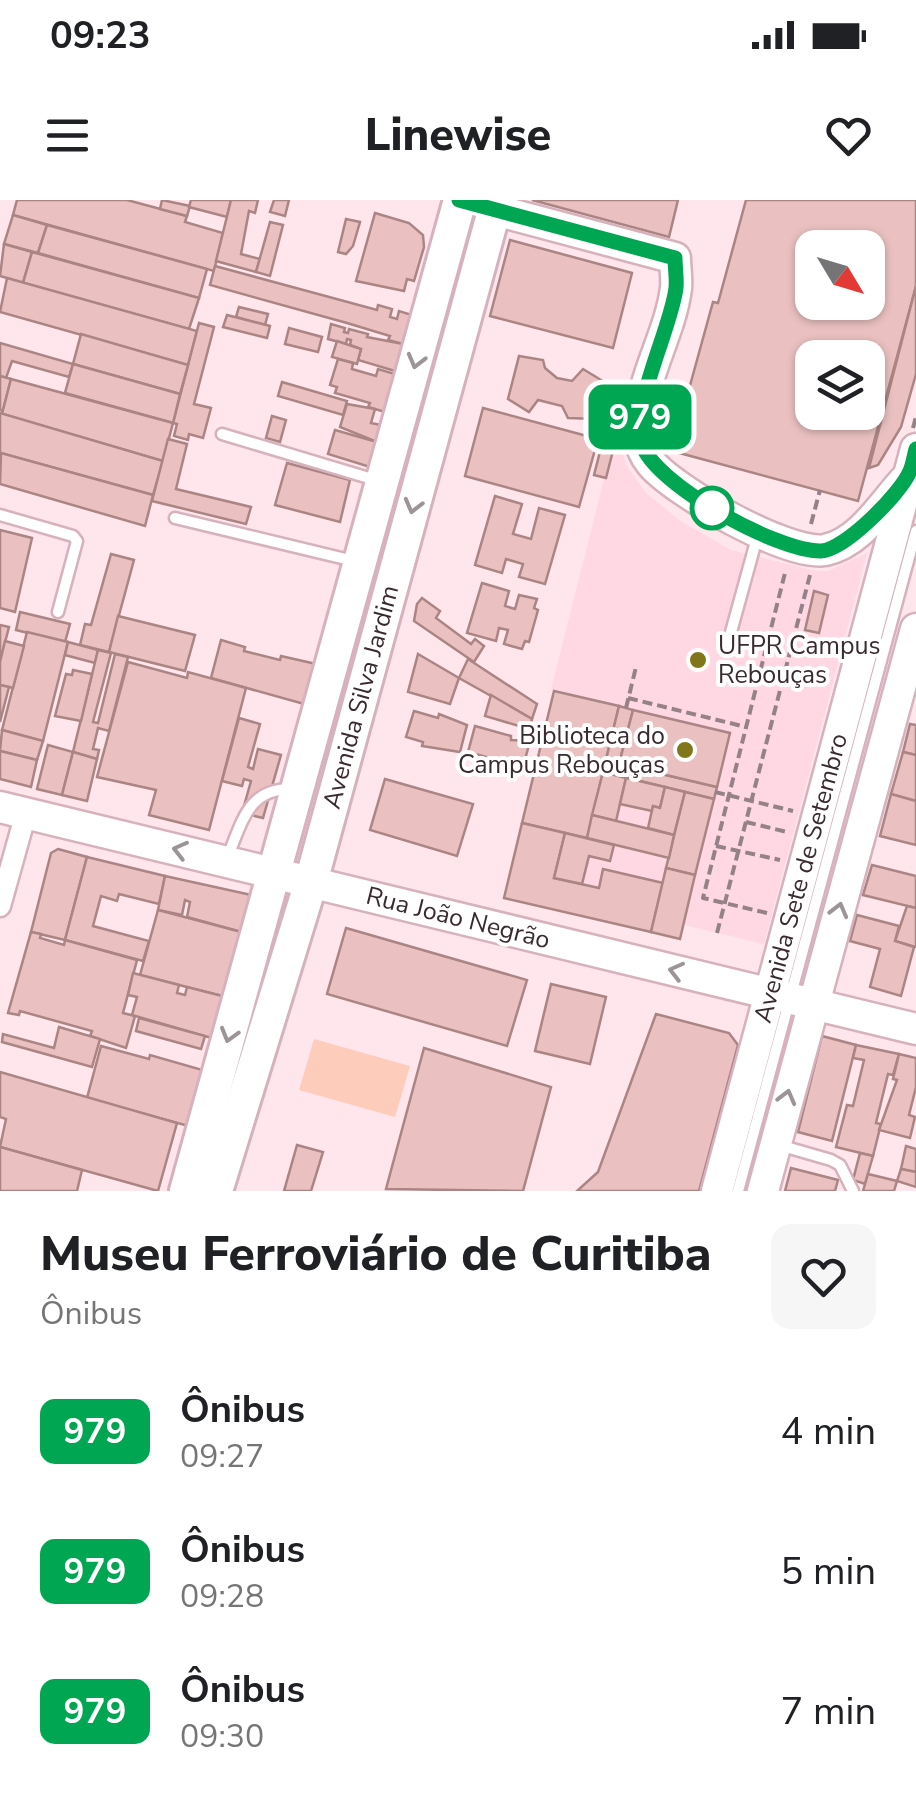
<!DOCTYPE html>
<html lang="pt">
<meta charset="utf-8">
<style>
body{margin:0;font-family:"Nunito Sans",sans-serif;background:#f6f6f6;color:#202124;height:100vh;display:flex;flex-direction:column;font-size:38px;white-space:nowrap}
*{box-sizing:border-box;margin:0}
p{font-size:32px;color:#757577}
.icon{flex:none;width:55px;height:55px;fill:none;stroke:currentColor;stroke-width:2;stroke-linecap:round;stroke-linejoin:round}
.map{position:relative;height:991px;overflow:hidden}
.drawer{display:flex;flex-direction:column;background:#fff;flex:1}
.drawer>*{flex:none}
.badge{padding:0 20px;border-radius:15px;font-size:35px;line-height:65px}
.needle{width:65px;rotate:128deg}
.buttons{position:absolute;left:795px;top:30px;display:grid;gap:20px}
.buttons a{display:grid;place-items:center;width:90px;height:90px;border-radius:20px;background:#fff;box-shadow:0 2px 8px #0004;font-size:50px}
.map>.badge{position:absolute;translate:-50% -50%;box-shadow:0 0 0 5px #fff}
.round{display:grid;place-items:center;flex:none;width:105px;height:105px;border-radius:20px;background:#f6f6f6}
.summary{display:flex;align-items:center;justify-content:space-between;height:170px;padding:0 40px}
h1{font-size:48px;font-weight:800;line-height:75px}
ul{padding:0;list-style:none}
li{display:flex;align-items:center;gap:30px;height:140px;padding:0 40px}
li div{flex:1}
li b{display:block;font-size:38px}
li em{font-style:normal}
li .badge{min-width:110px;font-weight:700;text-align:center}
.status{display:flex;justify-content:space-between;align-items:center;height:70px;padding:0 50px;background:#fff;direction:ltr}
.status svg{height:28px;fill:currentColor}
header{display:flex;justify-content:space-between;align-items:center;height:130px;padding:0 40px;background:#fff;font-size:45px;font-weight:800}
.map>svg:first-child{display:block}
.built{fill:#ffd8e3}
.green{fill:#feccbb}
.building{fill:#eac1c0;stroke:#ab8484;stroke-width:2.5;fill-rule:evenodd}
.lines{fill:none;stroke-linecap:round;stroke-linejoin:round}
.service-casing{stroke:#d7b1bc;stroke-width:15}
.minor-casing{stroke:#d7b1bc;stroke-width:25}
.secondary-casing{stroke:#d7b1bc;stroke-width:35}
.primary-casing{stroke:#d7b1bc;stroke-width:38}
.path{stroke:#958288;stroke-width:4;stroke-dasharray:10 5;stroke-linecap:butt}
.service{stroke:#fff;stroke-width:10}
.minor{stroke:#fff;stroke-width:20}
.secondary{stroke:#fff;stroke-width:30}
.primary{stroke:#fff;stroke-width:32}
.oneway{stroke:#9c9497}
.line-casing{stroke:#fff;stroke-width:22}
.line{stroke:#00a651;stroke-width:15}
.stop-dot{fill:#fff;stroke:#00a651;stroke-width:5}
.poi-dot{fill:#817619;stroke:#fff;stroke-width:4}
.labels{text-anchor:middle;dominant-baseline:central;stroke-width:8;stroke-linejoin:round;paint-order:stroke}
.poi-label{font-size:25px;fill:#392a2f;stroke:#fff;text-anchor:start}
.street-label{font-size:25px;fill:#392a2f;stroke:#fff}
</style>
<div class="status"><b>09:23</b><svg viewBox="0 0 49 12"><path d="M0 12V9h3v3zM5 12V6h3v6zM10 12V3h3v9zM15 12V0h3v12zM26 1h20v11H26zM47 4h2v5h-2z"/></svg></div>
<header><svg class="icon" aria-label="menu" viewBox="0 0 24 24"><path d="M4 6h16M4 12h16M4 18h16"/></svg>Linewise<svg class="icon" aria-label="heart" viewBox="0 0 24 24"><path d="M12 20l-8-8c-3-5 5-10 8-4 3-6 11-1 8 4z"/></svg></header>
<div class="map">
<svg width="916" height="991" viewBox="0 0 916 991">
<rect width="100%" height="100%" fill="#ffe6ed"/>
<path class="built" d="M605,232L617,235L626,265L646,293L682,322L731,350L812,370L828,371L867,353L764,744L684,725L680,739L504,698L554,491L551,489L604,279L594,275Z"/>
<path class="green" d="M314,839L410,866L395,917L299,890Z"/>
<g class="building">
<path d="M17,0H127L187,16L185,22L223,33L214,71L13,15Z"/>
<path d="M162,0L190,6L187,16L160,9Z"/>
<path d="M191,0H231L227,17L189,7Z"/>
<path d="M231,0H258L255,13L249,11L241,54L260,59L256,72L216,61Z"/>
<path d="M274,0H289L285,16L270,12Z"/>
<path d="M532,0H678L669,37Z"/>
<path d="M746,0H916V86L858,301L672,251L713,102L718,103ZM812,48H868V102H812ZM812,158H868V212H812Z"/>
<path d="M375,13L409,23L423,35L424,47L414,81L407,79L404,91L356,81Z"/>
<path d="M13,15L47,25L38,53L4,44Z"/>
<path d="M346,19L360,22L353,46L346,54L338,52Z"/>
<path d="M270,22L283,25L270,76L256,72Z"/>
<path d="M47,25L207,69L199,98L38,53Z"/>
<path d="M510,40L632,73L613,148L490,116Z"/>
<path d="M4,44L32,52L23,83L0,76Z"/>
<path d="M32,52L199,98L189,129L23,83Z"/>
<path d="M215,66L377,110L378,105L392,109L390,117L397,119L399,111L412,115L403,144L388,140L390,136L347,123L210,85Z"/>
<path d="M7,78L197,131L188,165L0,112Z"/>
<path d="M916,86V174L901,227L878,265L869,268Z"/>
<path d="M239,107L268,114L265,125L236,117Z"/>
<path d="M227,115L270,126L267,138L223,127Z"/>
<path d="M199,123L214,127L194,204L211,208L203,238L189,234L188,240L174,236L177,224L173,223Z"/>
<path d="M331,124L345,128L344,132L348,133L349,129L368,134L367,137L403,144L395,171L358,160L361,149L350,145L351,140L347,139L346,144L328,139Z"/>
<path d="M289,128L322,137L318,152L285,144Z"/>
<path d="M81,134L188,165L180,194L73,164Z"/>
<path d="M337,141L361,149L357,164L332,157Z"/>
<path d="M0,143L73,164L69,177L12,161L6,178L0,176Z"/>
<path d="M519,156L543,160L545,168L557,178L572,181L583,169L606,183L597,219L568,218L562,206L538,200L529,212L508,199Z"/>
<path d="M338,159L353,163L352,169L376,176L378,169L395,174L385,212L368,207L370,203L335,193L337,187L330,185Z"/>
<path d="M73,164L180,194L173,223L65,193Z"/>
<path d="M0,176L11,179L3,211L0,210Z"/>
<path d="M11,179L173,223L163,261L2,214Z"/>
<path d="M282,182L347,201L343,215L278,196Z"/>
<path d="M347,204L375,209L371,223L381,225L377,242L340,227Z"/>
<path d="M483,208L598,239L579,307L465,276Z"/>
<path d="M0,213L163,261L153,295L0,253Z"/>
<path d="M272,216L286,220L280,242L266,238Z"/>
<path d="M335,230L377,242L370,267L328,254Z"/>
<path d="M605,232L617,235L606,278L594,275Z"/>
<path d="M168,239L187,244L176,289L251,307L246,324L152,301Z"/>
<path d="M1,253L153,295L145,326L0,284Z"/>
<path d="M287,263L350,280L340,322L275,305Z"/>
<path d="M495,296L522,304L513,334L531,339L539,308L565,315L545,384L519,377L523,364L506,359L502,373L475,365Z"/>
<path d="M0,330L32,338L15,412L0,408Z"/>
<path d="M111,354L134,360L109,452L80,445L85,424L91,425Z"/>
<path d="M482,383L509,391L505,406L515,409L519,395L537,399L534,408L538,410L529,442L525,441L522,449L504,444L508,430L499,428L496,441L467,433Z"/>
<path d="M814,391L828,395L819,433L805,430Z"/>
<path d="M422,398L440,411L436,418L471,444L475,439L484,446L474,462L414,421L417,404Z"/>
<path d="M20,412L70,424L65,442L16,430Z"/>
<path d="M118,416L195,435L185,471L109,452Z"/>
<path d="M0,425L9,427L0,462Z"/>
<path d="M27,432L68,442L43,541L2,530Z"/>
<path d="M221,440L245,447L244,451L280,460L281,456L316,464L304,504L211,478Z"/>
<path d="M5,441L24,446L13,488L0,485V462Z"/>
<path d="M68,442L98,450L95,463L65,455Z"/>
<path d="M98,450L111,453L93,522L98,523L115,454L128,457L109,531L98,528L93,549L99,550L97,559L73,552Z"/>
<path d="M418,454L459,478L450,504L408,492Z"/>
<path d="M468,459L537,504L532,519L459,478Z"/>
<path d="M128,462L187,478L188,472L246,488L209,630L149,615L156,590L97,577Z"/>
<path d="M73,470L92,474L81,521L55,516L66,474L72,475Z"/>
<path d="M0,485L9,487L0,522Z"/>
<path d="M554,491L619,506L587,638L522,623Z"/>
<path d="M491,495L532,519L529,529L485,516Z"/>
<path d="M619,506L633,510L619,564L717,587L714,599L603,572Z"/>
<path d="M633,510L730,533L717,587L619,564Z"/>
<path d="M414,511L438,518L439,514L467,525L460,552L422,546L423,542L406,537Z"/>
<path d="M239,518L260,524L248,567L253,569L258,549L281,555L263,618L242,613L251,581L244,579L242,586L222,581Z"/>
<path d="M910,524L916,525V555L903,552Z"/>
<path d="M475,526L511,536V540L530,541L523,567L468,552Z"/>
<path d="M2,530L43,541L37,560L0,551Z"/>
<path d="M48,545L73,552L62,595L37,589Z"/>
<path d="M0,551L37,560L31,587L0,579Z"/>
<path d="M73,552L97,559L87,601L62,595Z"/>
<path d="M903,552L916,555V601L891,594Z"/>
<path d="M603,572L626,578L616,621L592,615Z"/>
<path d="M626,578L665,587L660,608L653,606L652,611L620,604Z"/>
<path d="M385,579L473,604L457,656L370,630Z"/>
<path d="M665,587L685,592L674,635L648,628L653,606L660,608Z"/>
<path d="M685,592L714,599L695,675L666,668Z"/>
<path d="M891,594L916,601V645L880,636Z"/>
<path d="M592,615L674,635L669,658L587,638Z"/>
<path d="M522,623L565,633L554,678L599,688L603,669L663,683L651,732L504,698Z"/>
<path d="M565,633L614,645L610,661L589,656L582,684L554,678Z"/>
<path d="M58,649L87,657L65,740L31,732L51,653Z"/>
<path d="M87,657L165,676L159,704L119,694L117,701L101,696L93,726L149,741L143,761L65,740Z"/>
<path d="M872,665L916,676V708L863,695Z"/>
<path d="M666,668L695,675L680,739L651,732Z"/>
<path d="M165,676L256,696L245,733L187,717L190,702L185,700L182,715L158,710Z"/>
<path d="M907,706L916,708V747L895,741Z"/>
<path d="M158,710L245,733L226,797L140,775Z"/>
<path d="M857,715L899,726L895,741L914,747L901,796L870,787L880,749L850,741Z"/>
<path d="M346,728L527,780L507,846L327,794Z"/>
<path d="M31,732L41,734L40,738L64,745L65,740L137,760L123,813L135,816L126,848L90,836L92,831L20,811L19,815L8,813Z"/>
<path d="M133,773L179,785L177,793L185,795L187,787L226,797L215,839L132,815L137,797L128,795Z"/>
<path d="M551,784L606,797L590,864L535,851Z"/>
<path d="M656,814L729,833L738,845L699,991H577L598,972Z"/>
<path d="M139,818L205,836L201,849L136,831Z"/>
<path d="M59,827L100,839L92,867L2,842L3,834L54,848Z"/>
<path d="M822,836L856,845L832,941L798,932Z"/>
<path d="M856,845L899,854L893,875L888,874L876,923L881,924L873,956L836,947L847,905L853,906L864,860L853,858Z"/>
<path d="M101,846L149,859L150,855L206,871L192,927L87,898Z"/>
<path d="M424,848L551,887L523,991L386,989Z"/>
<path d="M899,854L916,858V887L909,915L915,917L910,938L879,930L897,880L893,879Z"/>
<path d="M0,872L177,923L158,991L0,947L6,919L0,917Z"/>
<path d="M297,945L323,952L311,991H284Z"/>
<path d="M906,946L916,949V972L901,969Z"/>
<path d="M0,947L82,970L77,991H0Z"/>
<path d="M860,953L873,956L865,984L853,980Z"/>
<path d="M791,968L838,980L835,991H785Z"/>
<path d="M901,969L916,972V987L897,981Z"/>
<path d="M868,974L897,981L894,991H863Z"/>
</g>
<g class="lines">
<defs>
<g id="service">
<path d="M222,234L379,281"/>
<path d="M0,315L73,336L77,341L58,412"/>
<path d="M175,318L354,361"/>
<path d="M728,443L758,334"/>
<path d="M226,660C242,625 246,588 292,589"/>
<path d="M779,945L831,960L840,965L853,991"/>
<path d="M738,991L916,331"/>
</g>
<path id="minor" d="M0,706L26,613"/>
<g id="secondary">
<path d="M495,10L675,58C675,67 677,78 676,88C670,137 636,186 640,236C640,245 645,256 651,263C675,292 788,356 825,350C860,343 882,305 904,281"/>
<path d="M0,607L916,829"/>
<path d="M717,991L916,249"/>
<path d="M763,991L916,429"/>
</g>
<g id="primary">
<path d="M186,991L460,0"/>
<path d="M216,991L311,682L497,0"/>
</g>
</defs>
<use href="#service" class="service-casing"/>
<use href="#minor" class="minor-casing"/>
<use href="#secondary" class="secondary-casing"/>
<use href="#primary" class="primary-casing"/>
<g class="path">
<path d="M913,228L916,217"/>
<path d="M811,324L820,290"/>
<path d="M628,498L746,527"/>
<path d="M626,508L636,467"/>
<path d="M715,592L793,611"/>
<path d="M746,622L787,632"/>
<path d="M716,646L780,660"/>
<path d="M767,713L703,698L786,369"/>
<path d="M717,733L810,375"/>
</g>
<use href="#service" class="service"/>
<use href="#minor" class="minor"/>
<use href="#secondary" class="secondary"/>
<use href="#primary" class="primary"/>
</g>
<defs><path id="oneway-chevron" d="M-2-3.5L2.5 0L-2 3.5" fill="none" stroke-width="1.6" stroke-linecap="round" stroke-linejoin="round" transform="scale(2.5)"/></defs>
<g class="oneway">
<use href="#oneway-chevron" transform="translate(416 161) rotate(105)"/>
<use href="#oneway-chevron" transform="translate(413 306) rotate(105)"/>
<use href="#oneway-chevron" transform="translate(180 650) rotate(-166)"/>
<use href="#oneway-chevron" transform="translate(839 710) rotate(-75)"/>
<use href="#oneway-chevron" transform="translate(676 771) rotate(-166)"/>
<use href="#oneway-chevron" transform="translate(229 835) rotate(106)"/>
<use href="#oneway-chevron" transform="translate(787 897) rotate(-75)"/>
</g>
<g class="lines">
<defs>
<path id="line" d="M459,0L675,58C675,68 677,79 676,88C671,129 630,207 642,244C654,284 778,352 821,351C845,350 901,293 910,271C913,265 914,256 916,249"/>
</defs>
<use href="#line" class="line-casing"/>
<use href="#line" class="line"/>
</g>
<circle class="stop-dot" cx="712" cy="308" r="20"/>
<g class="poi-dot">
<circle cx="698" cy="460" r="10"/>
<circle cx="685" cy="550" r="10"/>
</g>
<g class="labels">
<g class="poi-label">
<text x="718" y="446">UFPR Campus<tspan x="718" dy="29">Rebouças</tspan></text>
<text x="665" y="536" text-anchor="end">Biblioteca do<tspan x="665" dy="29">Campus Rebouças</tspan></text>
</g>
<g class="street-label">
<text transform="translate(361 497) rotate(-75)">Avenida Silva Jardim</text>
<text transform="translate(801 678) rotate(-75)">Avenida Sete de Setembro</text>
<text transform="translate(458 718) rotate(14)">Rua João Negrão</text>
</g>
</g>
</svg>
<div class="buttons">
<a><svg class="needle" viewBox="-14 -14 28 28"><path d="M0-13l5 13h-10z" fill="#e53935"/><path d="M0 13l5-13h-10z" fill="#757577"/></svg></a>
<a><svg class="icon" aria-label="layers" viewBox="0 0 24 24"><path d="M12 4l9 5-9 5-9-5zM3 14l9 5 9-5"/></svg></a>
</div>
<b class="badge" style="left:640px;top:217px;background:#00a651;color:#fff">979</b>
</div>
<section class="drawer">
<div class="summary"><div><h1>Museu Ferroviário de Curitiba</h1><p>Ônibus</p></div><a class="round"><svg class="icon" aria-label="heart" viewBox="0 0 24 24"><path d="M12 20l-8-8c-3-5 5-10 8-4 3-6 11-1 8 4z"/></svg></a></div>
<ul>
<li><span class="badge" style="background:#00a651;color:#fff">979</span><div><b>Ônibus</b><p>09:27</p></div><em>4 min</em></li>
<li><span class="badge" style="background:#00a651;color:#fff">979</span><div><b>Ônibus</b><p>09:28</p></div><em>5 min</em></li>
<li><span class="badge" style="background:#00a651;color:#fff">979</span><div><b>Ônibus</b><p>09:30</p></div><em>7 min</em></li>
</ul>
</section>
